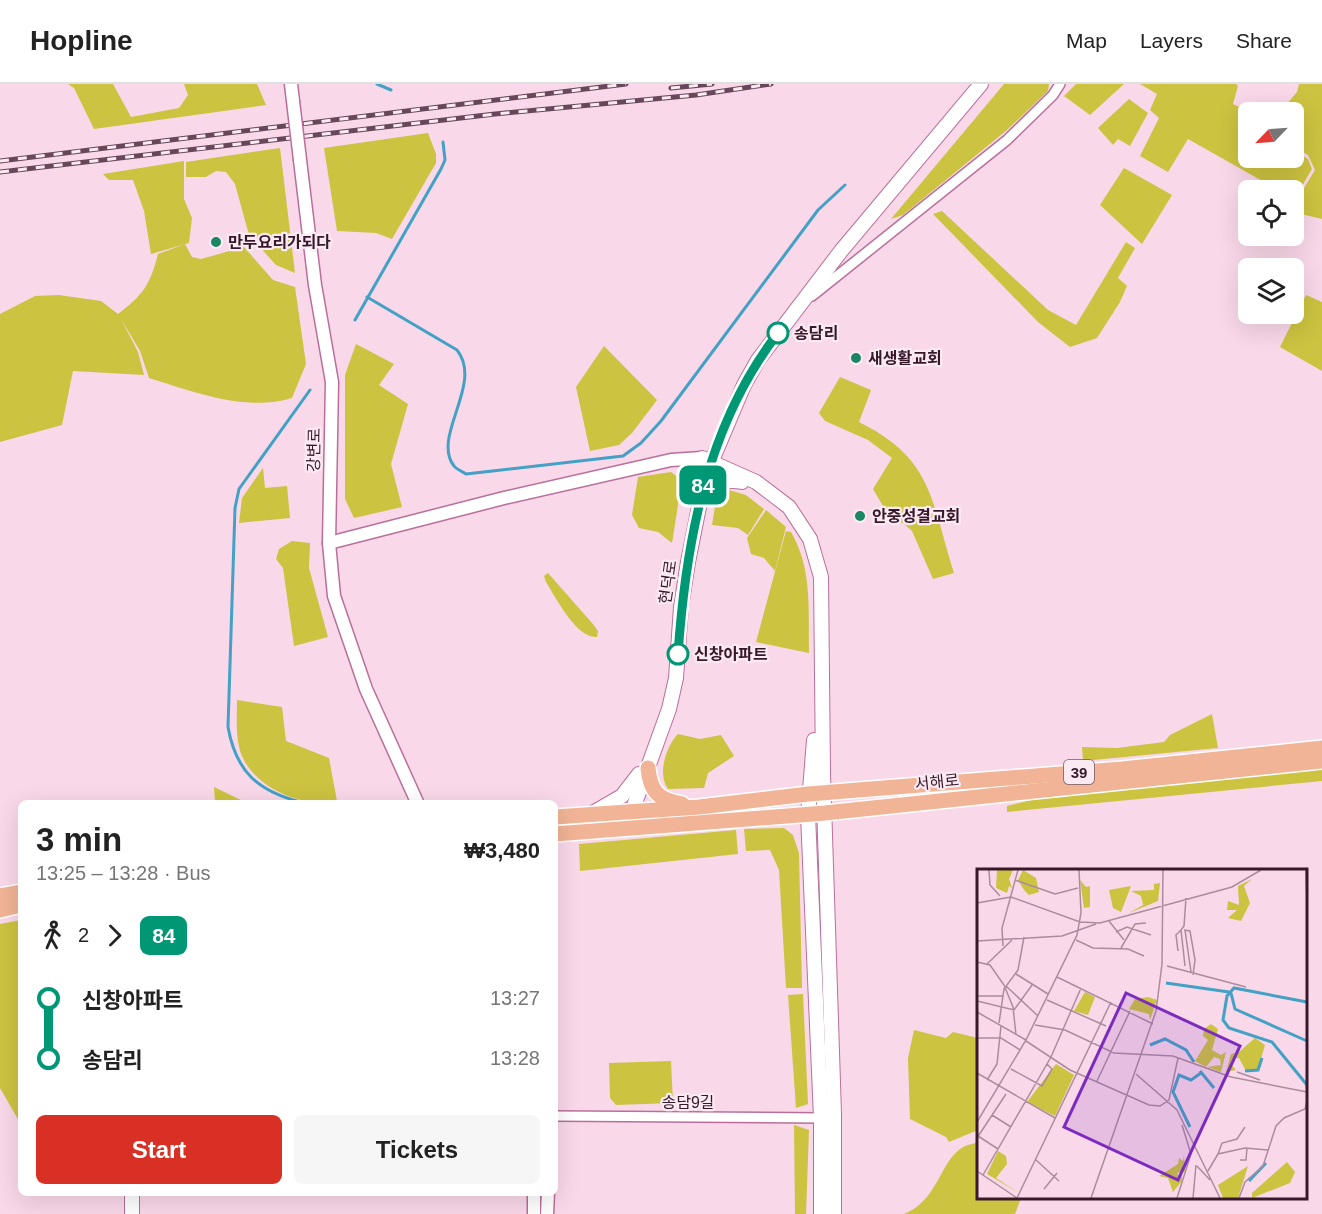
<!DOCTYPE html>
<meta charset="utf-8">
<style>
body{margin:0;font-family:Arial,"Noto Sans KR",sans-serif;background:#f6f6f6;color:#222;height:100vh;display:flex;flex-direction:column;font-size:22px;white-space:nowrap}
*{box-sizing:border-box;margin:0}
p{font-size:20px;color:#767676}
.icon{flex:none;width:33px;height:33px;fill:none;stroke:currentColor;stroke-width:2;stroke-linecap:round;stroke-linejoin:round}
.map{position:relative;flex:1;overflow:hidden}
.sheet{position:absolute;left:18px;top:716px;width:540px;height:396px;display:flex;flex-direction:column;background:#fff;border-radius:9px;box-shadow:0 6px 24px #0002}
.sheet>*{flex:none}
.badge{padding:0 12px;border-radius:9px;font-size:21px;line-height:39px}
.needle{width:39px;rotate:245deg}
.controls{position:absolute;left:1238px;top:18px;display:grid;gap:12px}
.controls a{display:grid;place-items:center;width:66px;height:66px;border-radius:9px;background:#fff;box-shadow:0 6px 24px #0002;font-size:30px}
.map>.badge{position:absolute;translate:-50% -50%;box-shadow:0 0 0 3px #fff}
.legs{display:flex;align-items:center;gap:9px;height:66px;padding:0 18px;font-size:20px}
.legs p{margin-inline-start:auto}
.summary{display:flex;align-items:center;justify-content:space-between;height:102px;padding:0 18px}
h1{font-size:33px;font-weight:700;line-height:45px}
.cta{display:flex;gap:12px;margin-top:auto;padding:12px 18px}
.cta a{flex:1;height:69px;border-radius:9px;background:#d93025;color:#fff;font-size:24px;font-weight:700;line-height:69px;text-align:center}
.cta a+a{background:#f6f6f6;color:#222}
ul{padding:0 18px;list-style:none}
li{display:flex;align-items:center;gap:21px;height:60px;font-size:22px}
li i{display:grid;place-items:center;width:9px;height:100%;margin:0 8px;background:currentColor}
li i::after{content:'';width:15px;height:15px;margin:-8px;border:4px solid;border-radius:50%;background:#fff}
li p{margin-inline-start:auto}
li:first-child i{background:linear-gradient(#0000 50%,currentColor 0)}
li:last-child i{background:linear-gradient(currentColor 50%,#0000 0)}
header{display:flex;align-items:center;gap:36px;box-sizing:border-box;height:84px;padding:0 30px;background:#fff;border-bottom:2px solid #e0e0e0}
header strong{font-size:28px}
nav{display:flex;gap:33px;margin-inline-start:auto;font-size:21px}
.map>svg:first-child{display:block}
.green{fill:#ccc340}
.lines{fill:none;stroke-linecap:round;stroke-linejoin:round}
.stream{stroke:#42a1c4;stroke-width:3}
.minor-casing{stroke:#ba6f9a;stroke-width:12}
.tertiary-casing{stroke:#ba6f9a;stroke-width:15}
.secondary-casing{stroke:#ba6f9a;stroke-width:16}
.primary-casing{stroke:#fff;stroke-width:18}
.minor{stroke:#fff;stroke-width:9}
.tertiary{stroke:#fff;stroke-width:12}
.secondary{stroke:#fff;stroke-width:14}
.primary{stroke:#f1b496;stroke-width:15}
.rail-casing{stroke:#67485a;stroke-width:5}
.rail{stroke:#fceaf3;stroke-width:3;stroke-dasharray:9;stroke-linecap:butt}
.tertiary-bridge-casing{stroke:#ba6f9a;stroke-width:15;stroke-linecap:butt}
.tertiary-bridge{stroke:#fff;stroke-width:12}
.line-1-casing{stroke:#fff;stroke-width:14}
.line-1{stroke:#009775;stroke-width:9}
.poi-dot{fill:#1b8663;stroke:#fceaf3;stroke-width:2}
.stop-1-dot{fill:#fff;stroke:#009775;stroke-width:3}
.labels{text-anchor:middle;dominant-baseline:central;stroke-width:4.5;stroke-linejoin:round;paint-order:stroke}
.shield{fill:#fceaf3;stroke:#725867;stroke-width:1.5}
.shield-label{font-size:15px;font-weight:bold;fill:#37192b}
.poi-label{font-size:16px;font-weight:bold;fill:#37192b;stroke:#fceaf3;text-anchor:start}
.stop-label{font-size:16px;font-weight:bold;fill:#37192b;stroke:#fceaf3;text-anchor:start}
.street-label{font-size:16px;fill:#37192b;stroke:#fceaf3}
.inset-river{fill:none;stroke:#42a1c4;stroke-width:3}
.inset-road{fill:none;stroke:#ab8c9d;stroke-width:1.5}
.view{fill:#7b2cbf;fill-opacity:0.15;stroke:#7b2cbf;stroke-width:3}
.inset-edge{fill:none;stroke:#37192b;stroke-width:3}
</style>
<header>
<strong>Hopline</strong>
<nav><a>Map</a><a>Layers</a><a>Share</a></nav>
</header>
<div class="map">
<svg width="1322" height="1130" viewBox="0 0 1322 1130">
<rect width="100%" height="100%" fill="#f9d8e9"/>
<g class="green">
<path d="M68,0H113L131,33L179,24L188,11L184,0H257L266,21L94,45L74,4Z"/>
<path d="M1004,0H1049L1048,7L1007,46L903,131L891,135Z"/>
<path d="M1076,0H1124L1090,31L1064,12Z"/>
<path d="M1140,0H1236L1238,2L1233,20L1250,28L1248,74H1293V66L1308,75L1312,85L1299,107L1295,134L1293,106H1272L1273,103L1188,55L1168,88L1140,72L1159,34L1150,26L1157,10Z"/>
<path d="M1299,0H1322V135L1301,130V109L1315,86L1308,71L1293,62V28H1280L1297,8Z"/>
<path d="M1129,15L1148,29L1130,62L1118,55L1113,61L1098,44Z"/>
<path d="M428,49L436,70V79L392,155L376,149L337,147L324,64Z"/>
<path d="M280,64L295,189L276,181L249,151L235,100L226,88L216,87L206,93H186V78Z"/>
<path d="M184,77V115L192,134L189,159L151,170L144,127L133,96H109L103,90Z"/>
<path d="M1124,84L1172,111L1142,160L1100,121Z"/>
<path d="M942,127L1048,226L1076,241L1126,158L1135,164L1118,194L1127,202L1120,218L1097,254L1070,263L1038,238L933,130Z"/>
<path d="M185,160L192,173L201,175L244,163L273,196L295,203L306,280L292,314C246,328 194,308 149,294L140,267L121,235L138,268L144,291L73,287L62,341L0,358V230L35,212L59,211L101,217L118,230C143,211 150,201 158,170Z"/>
<path d="M1306,211L1322,218V287L1280,263Z"/>
<path d="M356,260L394,280L379,301L408,320L391,380L402,423L354,434L345,415V291Z"/>
<path d="M604,262L657,316L632,349L619,361L590,367L576,303Z"/>
<path d="M840,293L871,306L859,338C934,375 931,418 954,489L933,495L912,447L903,439H893L873,405L892,374L868,356L825,337L819,329Z"/>
<path d="M263,384L265,404L287,402L290,434L239,439L242,414Z"/>
<path d="M671,388L682,396L672,459L658,448L639,444L632,431L638,393Z"/>
<path d="M729,406L746,411L764,425L748,451L738,444L712,441L716,416L721,408Z"/>
<path d="M766,426L786,443L775,487L764,474L751,470L747,454Z"/>
<path d="M786,447L791,448C813,486 808,527 809,569L756,558Z"/>
<path d="M292,457L310,459L309,484L328,553L294,562L283,484L276,475L279,465Z"/>
<path d="M548,489L592,539L598,547L597,553C577,555 556,514 546,498L544,492Z"/>
<path d="M237,616L282,623L286,657L329,674L337,717C304,724 256,705 242,672C235,655 237,634 237,616Z"/>
<path d="M1212,630L1218,664L1083,677L1082,663L1117,664L1164,658L1170,651Z"/>
<path d="M678,650L700,655L721,651L734,672L708,689L704,704L668,705C657,691 666,662 678,650Z"/>
<path d="M1322,684V697L1007,728V722L1060,709Z"/>
<path d="M214,703L245,718H215Z"/>
<path d="M784,744L793,751L799,769L802,904H786L779,786L770,766L746,767L744,745Z"/>
<path d="M736,746L738,770L580,787L579,760Z"/>
<path d="M21,836V1037H19L0,1004V840Z"/>
<path d="M803,910L808,1020L796,1024L788,911Z"/>
<path d="M914,946L946,954L953,948L978,954V1046L949,1058L946,1053L910,1035L908,974Z"/>
<path d="M671,977L673,1019L616,1021L610,1014L609,979Z"/>
<path d="M794,1041L809,1046L806,1130H795Z"/>
<path d="M978,1058V1114H1021L1015,1130H904C937,1117 939,1081 960,1065C965,1061 973,1060 978,1058Z"/>
</g>
<g class="lines">
<g class="stream">
<path d="M377,0L391,6"/>
<path d="M367,213L457,266C484,300 431,352 454,382C456,385 463,388 466,390L623,372L641,359L661,337L818,126L845,101"/>
<path d="M355,236L441,85L445,76L443,58"/>
<path d="M300,718C258,707 236,688 228,643L235,424L239,405L310,306"/>
</g>
<defs>
<g id="minor">
<path d="M812,212L1007,56L1053,11L1060,0"/>
<path d="M555,1032L821,1034"/>
</g>
<g id="tertiary">
<path d="M291,0L293,17"/>
<path d="M300,76L315,201L332,298L329,459L334,512L366,605L417,718"/>
<path d="M329,459L504,414L671,376L702,374"/>
<path d="M534,1108V1130"/>
<path d="M547,1130L548,1108"/>
</g>
<g id="secondary">
<path d="M702,374L756,398L789,423L810,455L821,493L823,689L834,1030V1130"/>
<path d="M700,415C714,401 722,394 742,398"/>
<path d="M814,656L808,731L821,1034V1130"/>
<path d="M591,730L622,712L639,690"/>
<path d="M626,744L669,625L676,594L681,523L688,478L705,393L744,301L758,276L841,167L981,0"/>
<path d="M132,1130V1108"/>
</g>
<g id="primary">
<path d="M648,684C650,707 658,716 682,720"/>
<path d="M555,733L699,723L808,710L1122,685L1322,664"/>
<path d="M555,750L825,729L1322,677"/>
<path d="M0,812L21,808"/>
<path d="M0,826L21,821"/>
</g>
</defs>
<use href="#minor" class="minor-casing"/>
<use href="#tertiary" class="tertiary-casing"/>
<use href="#secondary" class="secondary-casing"/>
<use href="#primary" class="primary-casing"/>
<use href="#minor" class="minor"/>
<use href="#tertiary" class="tertiary"/>
<use href="#secondary" class="secondary"/>
<use href="#primary" class="primary"/>
<defs>
<g id="rail">
<path d="M671,4L712,0"/>
<path d="M0,77L626,0"/>
<path d="M0,88L495,30L696,11L771,0"/>
</g>
</defs>
<use href="#rail" class="rail-casing"/>
<use href="#rail" class="rail"/>
<defs>
<path id="tertiary-bridge" d="M293,17L300,76"/>
</defs>
<use href="#tertiary-bridge" class="tertiary-bridge-casing"/>
<use href="#tertiary-bridge" class="tertiary-bridge"/>
</g>
<g class="lines">
<defs>
<path id="line-1" d="M678,570C686,456 707,341 778,249"/>
</defs>
<use href="#line-1" class="line-1-casing"/>
<use href="#line-1" class="line-1"/>
</g>
<g class="poi-dot">
<circle cx="216" cy="158" r="6"/>
<circle cx="856" cy="274" r="6"/>
<circle cx="860" cy="432" r="6"/>
</g>
<g class="stop-1-dot">
<circle cx="778" cy="249" r="10"/>
<circle cx="678" cy="570" r="10"/>
</g>
<g class="labels">
<rect class="shield" x="1064" y="676" width="30" height="24" rx="4.5"/>
<g class="shield-label">
<text x="1079" y="688">39</text>
</g>
<g class="poi-label">
<text x="228" y="158">만두요리가되다</text>
<text x="868" y="274">새생활교회</text>
<text x="872" y="432">안중성결교회</text>
</g>
<g class="stop-label">
<text x="794" y="249">송담리</text>
<text x="694" y="570">신창아파트</text>
</g>
<g class="street-label">
<text transform="translate(314 366) rotate(-89)">강변로</text>
<text transform="translate(668 498) rotate(-82)">현덕로</text>
<text transform="translate(937 698) rotate(-6)">서해로</text>
<text x="688" y="1018">송담9길</text>
</g>
</g>
<g transform="translate(977 785)">
<rect width="330" height="330" fill="#f9d8e9"/>
<path d="M20,1H36L32,10L35,19L32,17L30,24L19,19ZM46,1L59,9L62,23L52,26L47,21L41,11ZM275,10L267,17L273,34L264,52L251,49L260,41H250L251,32L262,36L261,17ZM103,11L109,18L113,17V38L107,39ZM183,14L181,32L152,44L166,36L164,27L154,22L177,21V15ZM154,17L144,43L136,39L132,21ZM108,123L118,128L111,146L97,142ZM171,128L180,131L173,151L172,145L152,140L158,130ZM234,155L241,160L235,181L244,186L249,183L244,203L230,198L244,196L243,190L237,188L229,198L218,192L231,171L226,167L227,160ZM278,169L288,176L281,200L269,202L262,189H257L253,194L259,201L249,203L254,185L262,183ZM79,195L97,206L78,247L50,233ZM21,282L29,287L30,295L19,309L40,323L10,305ZM207,286L208,302L200,304L202,309L205,306V312L196,323L191,309L182,307L201,295L202,289L206,292ZM310,293L318,303L313,314L275,329V324ZM271,297L261,329H246L241,316Z" fill="#ccc340"/>
<path class="inset-river" d="M189,114L252,123M254,124L258,140L330,172M330,133L257,119L250,127L246,151L252,159L295,173L330,216M173,176L188,170L209,181L217,193M223,202L237,219M268,202L281,201L285,189M213,258L196,223L202,206L214,211L224,204M272,312L289,294"/>
<path class="inset-road" d="M12,1L13,16L23,27M329,1L330,33M38,11L78,25L101,19M0,34L34,28L103,53L123,54L255,18L284,1M132,52L147,71M207,61L213,62L218,91L216,106M208,61L214,103M139,63L150,58L174,66M99,71L116,79L151,80L167,87M0,72L85,67L119,55M26,77L25,59L41,1M144,79L158,55L169,54M201,82L199,66L204,61M0,93L13,96L27,116L36,138L39,166M10,95L35,71M190,97L269,118M208,97L204,61L207,57L209,29M39,105L71,125M80,108L176,155M29,117L61,147M0,127H26M70,131L129,157M0,132L37,141L55,116M0,143L49,171M22,154L27,120L41,101L47,68M58,156L88,161L137,184L196,187L254,208L330,223M0,169H24L43,181M49,172L93,201L172,236L183,237L192,231M34,200L65,217L75,200L70,195M260,203L283,211M0,204L78,249M159,205L200,241L243,329M10,211L20,195L24,157M120,212L153,142M192,231L201,189M15,246L34,258M0,253L49,171L100,66L104,44L102,1M1,267L21,280M0,269L29,225M241,285L245,274L260,270L268,258M59,291L82,312M263,291H269L270,279M220,297L233,311M0,302L40,329L134,133M231,302L241,285L268,279L291,281M6,306L74,188L104,119M67,320L80,304M114,329L179,142L185,95L186,1M200,329L214,285L205,256M216,329L219,296M262,329L268,313L286,297L299,257L307,249L328,240L330,232"/>
<path class="view" d="M149,124L263,177L201,311L87,258Z"/>
<rect width="330" height="330" class="inset-edge"/>
</g>
</svg>
<div class="controls">
<a><svg class="needle" viewBox="-14 -14 28 28"><path d="M0-13l5 13h-10z" fill="#e53935"/><path d="M0 13l5-13h-10z" fill="#767676"/></svg></a>
<a><svg class="icon" aria-label="locate" viewBox="0 0 24 24"><circle cx="12" cy="12" r="6"/><path d="M12 2v4M12 18v4M2 12h4M18 12h4"/></svg></a>
<a><svg class="icon" aria-label="layers" viewBox="0 0 24 24"><path d="M12 4l9 5-9 5-9-5zM3 14l9 5 9-5"/></svg></a>
</div>
<b class="badge" style="left:703px;top:401px;background:#009775;color:#fff">84</b>
<section class="sheet">
<div class="summary"><div><h1>3 min</h1><p>13:25 – 13:28 · Bus</p></div><b>₩3,480</b></div>
<div class="legs"><svg class="icon" aria-label="walk" viewBox="0 0 24 24"><circle cx="13" cy="4" r="2"/><path d="M13 8l-2 6 4 7M11 14l-3 7M7 12l3-4h3l4 4"/></svg>2<svg class="icon" aria-label="forward" viewBox="0 0 24 24"><path d="M9 5l7 7-7 7"/></svg><b class="badge" style="background:#009775;color:#fff">84</b></div>
<ul>
<li><i style="color:#009775"></i><b>신창아파트</b><p>13:27</p></li>
<li><i style="color:#009775"></i><b>송담리</b><p>13:28</p></li>
</ul>
<div class="cta"><a>Start</a><a>Tickets</a></div>
</section>
</div>
